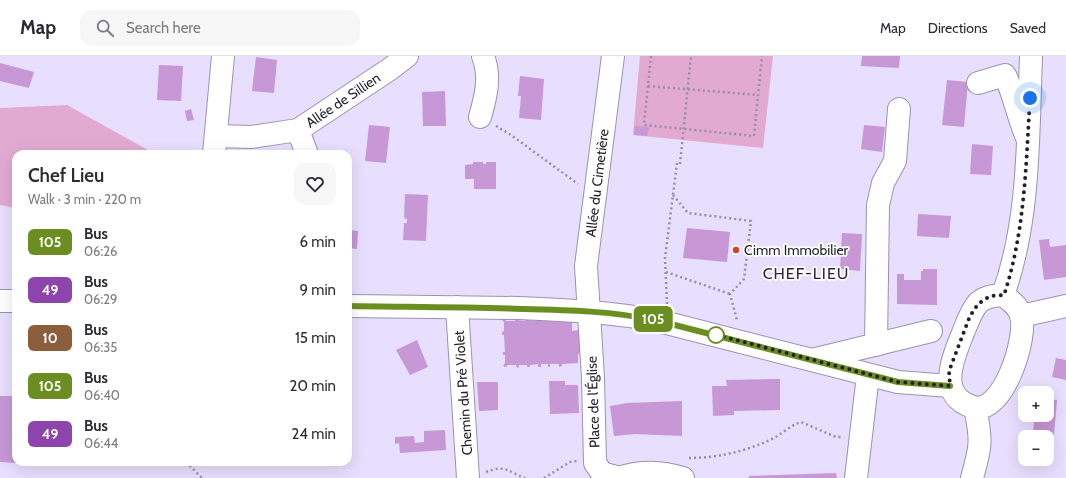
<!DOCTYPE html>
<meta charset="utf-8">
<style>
body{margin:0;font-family:Cabin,sans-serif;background:#f7f7f7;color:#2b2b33;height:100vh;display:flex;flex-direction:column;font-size:15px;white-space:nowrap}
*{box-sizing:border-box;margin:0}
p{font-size:13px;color:#7c7c81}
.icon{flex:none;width:22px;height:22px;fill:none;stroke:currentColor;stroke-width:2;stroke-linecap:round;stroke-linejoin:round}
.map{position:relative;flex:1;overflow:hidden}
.panel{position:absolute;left:12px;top:94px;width:340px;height:316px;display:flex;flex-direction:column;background:#fff;border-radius:12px;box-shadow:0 4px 16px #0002}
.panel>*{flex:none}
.badge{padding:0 8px;border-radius:6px;font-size:14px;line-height:26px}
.tools{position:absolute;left:1018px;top:330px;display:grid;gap:8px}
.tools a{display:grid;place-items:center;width:36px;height:36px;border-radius:8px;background:#fff;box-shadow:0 4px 16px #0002;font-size:20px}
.you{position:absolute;width:20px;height:20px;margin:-10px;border:3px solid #fff;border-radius:50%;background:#1a73e8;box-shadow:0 0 0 6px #1a73e833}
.map>.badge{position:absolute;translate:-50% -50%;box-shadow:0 0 0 2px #fff}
.round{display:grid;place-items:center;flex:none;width:42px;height:42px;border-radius:12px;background:#f7f7f7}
.overview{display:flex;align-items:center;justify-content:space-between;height:68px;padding:0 16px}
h1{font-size:19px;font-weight:600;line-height:30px}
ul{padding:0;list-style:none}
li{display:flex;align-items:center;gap:12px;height:48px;padding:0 16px}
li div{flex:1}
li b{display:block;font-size:15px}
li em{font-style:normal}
li .badge{min-width:44px;font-weight:700;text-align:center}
header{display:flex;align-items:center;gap:24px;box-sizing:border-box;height:56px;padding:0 20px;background:#fff;border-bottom:1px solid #e1e1e2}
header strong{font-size:19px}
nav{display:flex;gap:22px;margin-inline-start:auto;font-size:14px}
.search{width:280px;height:36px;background:#f7f7f7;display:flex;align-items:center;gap:10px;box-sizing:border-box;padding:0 14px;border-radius:12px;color:#7c7c81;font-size:15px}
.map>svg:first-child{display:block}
.green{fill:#e2aad1}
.building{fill:#c797d6}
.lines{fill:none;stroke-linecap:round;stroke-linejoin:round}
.minor-casing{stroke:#9b92b0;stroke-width:24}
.major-casing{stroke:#9b92b0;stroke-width:24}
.path{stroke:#968fa6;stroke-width:2.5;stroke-dasharray:2 3;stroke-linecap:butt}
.minor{stroke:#fff;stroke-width:22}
.major{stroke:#fff;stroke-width:22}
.line-casing{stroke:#fff;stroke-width:9}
.line{stroke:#6b8e23;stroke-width:6}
.walk{stroke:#221f2a;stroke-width:4;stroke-dasharray:0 7.2}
.poi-dot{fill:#ce4421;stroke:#fff;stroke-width:1.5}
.stop-dot{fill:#fff;stroke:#6b8e23;stroke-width:2}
.labels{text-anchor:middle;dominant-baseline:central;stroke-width:3.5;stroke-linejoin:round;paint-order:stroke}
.street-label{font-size:14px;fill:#221f2a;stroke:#fff}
.poi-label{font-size:14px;fill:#221f2a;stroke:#fff;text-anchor:start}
.quarter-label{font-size:16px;letter-spacing:1px;fill:#2d253d;stroke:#fff}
</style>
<header>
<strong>Map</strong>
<div class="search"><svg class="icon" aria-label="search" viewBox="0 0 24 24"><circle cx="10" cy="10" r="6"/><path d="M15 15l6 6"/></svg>Search here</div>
<nav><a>Map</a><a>Directions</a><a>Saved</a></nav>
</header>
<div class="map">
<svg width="1066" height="422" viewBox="0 0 1066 422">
<rect width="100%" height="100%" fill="#e8defe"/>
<g class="green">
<path d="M640,0H773L763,92L633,79Z"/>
<path d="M67,49L155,98H16V152L0,149V52Z"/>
</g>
<g class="building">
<path d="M862,0H900L899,12L861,10Z"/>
<path d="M256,1L277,4L274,37L252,35Z"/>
<path d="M0,7L34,16L29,32L0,25Z"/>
<path d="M159,9L183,10L181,45L157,44Z"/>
<path d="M520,20L544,23L541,64L519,62L521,40H518Z"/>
<path d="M947,24L968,26L964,71L942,69Z"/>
<path d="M445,35L446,70H423L422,36Z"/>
<path d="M191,53L194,64L187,65L185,55Z"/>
<path d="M369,69L390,71L386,107L365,105Z"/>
<path d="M864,69L885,71L882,96L861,93Z"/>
<path d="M635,70L649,71L647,80L634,79Z"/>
<path d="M972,88L993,90L991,119L970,118Z"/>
<path d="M473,106H483V108H486V106H496V133H474V123H465V109L473,108Z"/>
<path d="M405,138L428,139L426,185L403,184L404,167H407V163L404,162Z"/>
<path d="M918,158L951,160L949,182L917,180Z"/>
<path d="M687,172L730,176L727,206L683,202Z"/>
<path d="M348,174L358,175L357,193L348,192Z"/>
<path d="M842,177L862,178L860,215L840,213Z"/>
<path d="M1049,183L1050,191L1066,189V221L1044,224L1039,184Z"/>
<path d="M923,213H937V249L897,248V218H904V224H921V215H923Z"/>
<path d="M504,262L506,265H515V262H517L518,264L525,265L526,262H528V264L536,265L537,262H539V264H547L546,262L572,263V275L579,274V276L583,280V291L578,299V307L562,308V310L559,311V308H550V311H548V308H541V311H538V308L530,309V311H527V309H519V311L517,312L516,309H508L506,311L503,310L505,307V299H503V296H505L504,279H502V276L504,275V266L502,264Z"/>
<path d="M417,284L428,311L410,319L396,294Z"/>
<path d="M1056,302L1066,304V324L1052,321Z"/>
<path d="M780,323V354L734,355V359L713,360L712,330H727L726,324Z"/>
<path d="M549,325H565V329H578L579,357L550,358Z"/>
<path d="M477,326H498V354L479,355Z"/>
<path d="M0,340H16V407L0,406Z"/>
<path d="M1048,343L1057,344L1054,379L1033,377L1034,366L1026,365L1027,359H1047Z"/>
<path d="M682,345V380L635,378L614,380L610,350L627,347Z"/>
<path d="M445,374L446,394L400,397L399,387L395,388V381L414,380L415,387L424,386V375Z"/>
<path d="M836,417L837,422H749V420Z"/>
</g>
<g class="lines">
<defs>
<g id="minor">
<path d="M613,0L586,210L593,322L595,407L602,417L620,422"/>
<path d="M978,27L1005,19C1015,41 1018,62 1028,84"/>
<path d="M480,61C486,40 491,21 483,0"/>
<path d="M298,74L307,98"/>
<path d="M216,80L251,81L298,74L390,13L407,0"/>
<path d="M214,98L223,0"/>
<path d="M457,251L468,422"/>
<path d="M1021,260L1066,250"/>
<path d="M876,289L878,149L883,127L895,105L899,53"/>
<path d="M812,304L931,275"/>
<path d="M619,422C642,414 661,416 683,422"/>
<path d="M856,422L868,319"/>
</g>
<g id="major">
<path d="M1003,239C1011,245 1018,250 1021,259C1028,281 1003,360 973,351C936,339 953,302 963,277C967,267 971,255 978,247C986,240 994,240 1003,239Z"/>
<path d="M1003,239C1030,164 1028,79 1031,0"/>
<path d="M0,245H16"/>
<path d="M348,250C405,251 462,251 519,252C566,254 612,256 659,265L898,326L950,330"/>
<path d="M972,422C981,390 982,384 975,352"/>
</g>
</defs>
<use href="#minor" class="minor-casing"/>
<use href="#major" class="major-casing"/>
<g class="path">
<path d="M651,0L644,69L754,80L762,0"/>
<path d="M648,30L758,39"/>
<path d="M496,70L511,79L578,128"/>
<path d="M680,108L691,0"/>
<path d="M673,139L688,157L751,165L744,223L730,238L737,264"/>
<path d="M666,216L730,238"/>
<path d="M667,248L665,202L677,107"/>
<path d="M689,402C719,402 747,395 774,382C783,377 791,369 801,366L836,381H842"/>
<path d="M186,406L202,422"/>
<path d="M486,416C506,408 508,416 525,422"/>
<path d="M544,422L570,406L577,405"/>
</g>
<use href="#minor" class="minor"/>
<use href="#major" class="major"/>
</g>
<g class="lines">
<defs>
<path id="line" d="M348,250C406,251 464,251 522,253C568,254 613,255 659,265L898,326L950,330"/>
</defs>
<use href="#line" class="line-casing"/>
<use href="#line" class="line"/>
<path class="walk" d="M716,279L713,278L898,326L950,330L949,315L970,260L978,248L990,240L1004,239C1025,176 1026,108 1030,42"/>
</g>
<circle class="poi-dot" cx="736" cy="194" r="4"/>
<circle class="stop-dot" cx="716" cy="279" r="8"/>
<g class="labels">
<g class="street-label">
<text transform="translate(343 44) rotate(-34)">Allée de Sillien</text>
<text transform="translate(597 127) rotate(-83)">Allée du Cimetière</text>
<text transform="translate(463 337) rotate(-94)">Chemin du Pré Violet</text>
<text transform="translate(593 346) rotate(-92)">Place de l'Église</text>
</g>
<g class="poi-label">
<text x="744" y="194">Cimm Immobilier</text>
</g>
<g class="quarter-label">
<text x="806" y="217">CHEF-LIEU</text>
</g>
</g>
</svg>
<div class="tools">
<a>+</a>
<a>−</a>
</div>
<div class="you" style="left:1030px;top:42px"></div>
<b class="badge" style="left:653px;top:263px;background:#6b8e23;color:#fff">105</b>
<section class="panel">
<div class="overview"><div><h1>Chef Lieu</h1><p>Walk · 3 min · 220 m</p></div><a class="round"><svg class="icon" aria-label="heart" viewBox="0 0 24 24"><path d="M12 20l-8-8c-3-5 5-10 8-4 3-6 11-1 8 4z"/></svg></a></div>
<ul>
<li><span class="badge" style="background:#6b8e23;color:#fff">105</span><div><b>Bus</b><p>06:26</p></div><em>6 min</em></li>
<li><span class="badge" style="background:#8e44ad;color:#fff">49</span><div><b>Bus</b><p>06:29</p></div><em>9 min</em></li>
<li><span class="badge" style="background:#8b5e3c;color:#fff">10</span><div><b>Bus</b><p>06:35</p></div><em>15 min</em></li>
<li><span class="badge" style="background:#6b8e23;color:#fff">105</span><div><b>Bus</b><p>06:40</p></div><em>20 min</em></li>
<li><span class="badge" style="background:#8e44ad;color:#fff">49</span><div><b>Bus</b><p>06:44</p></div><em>24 min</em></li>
</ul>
</section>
</div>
